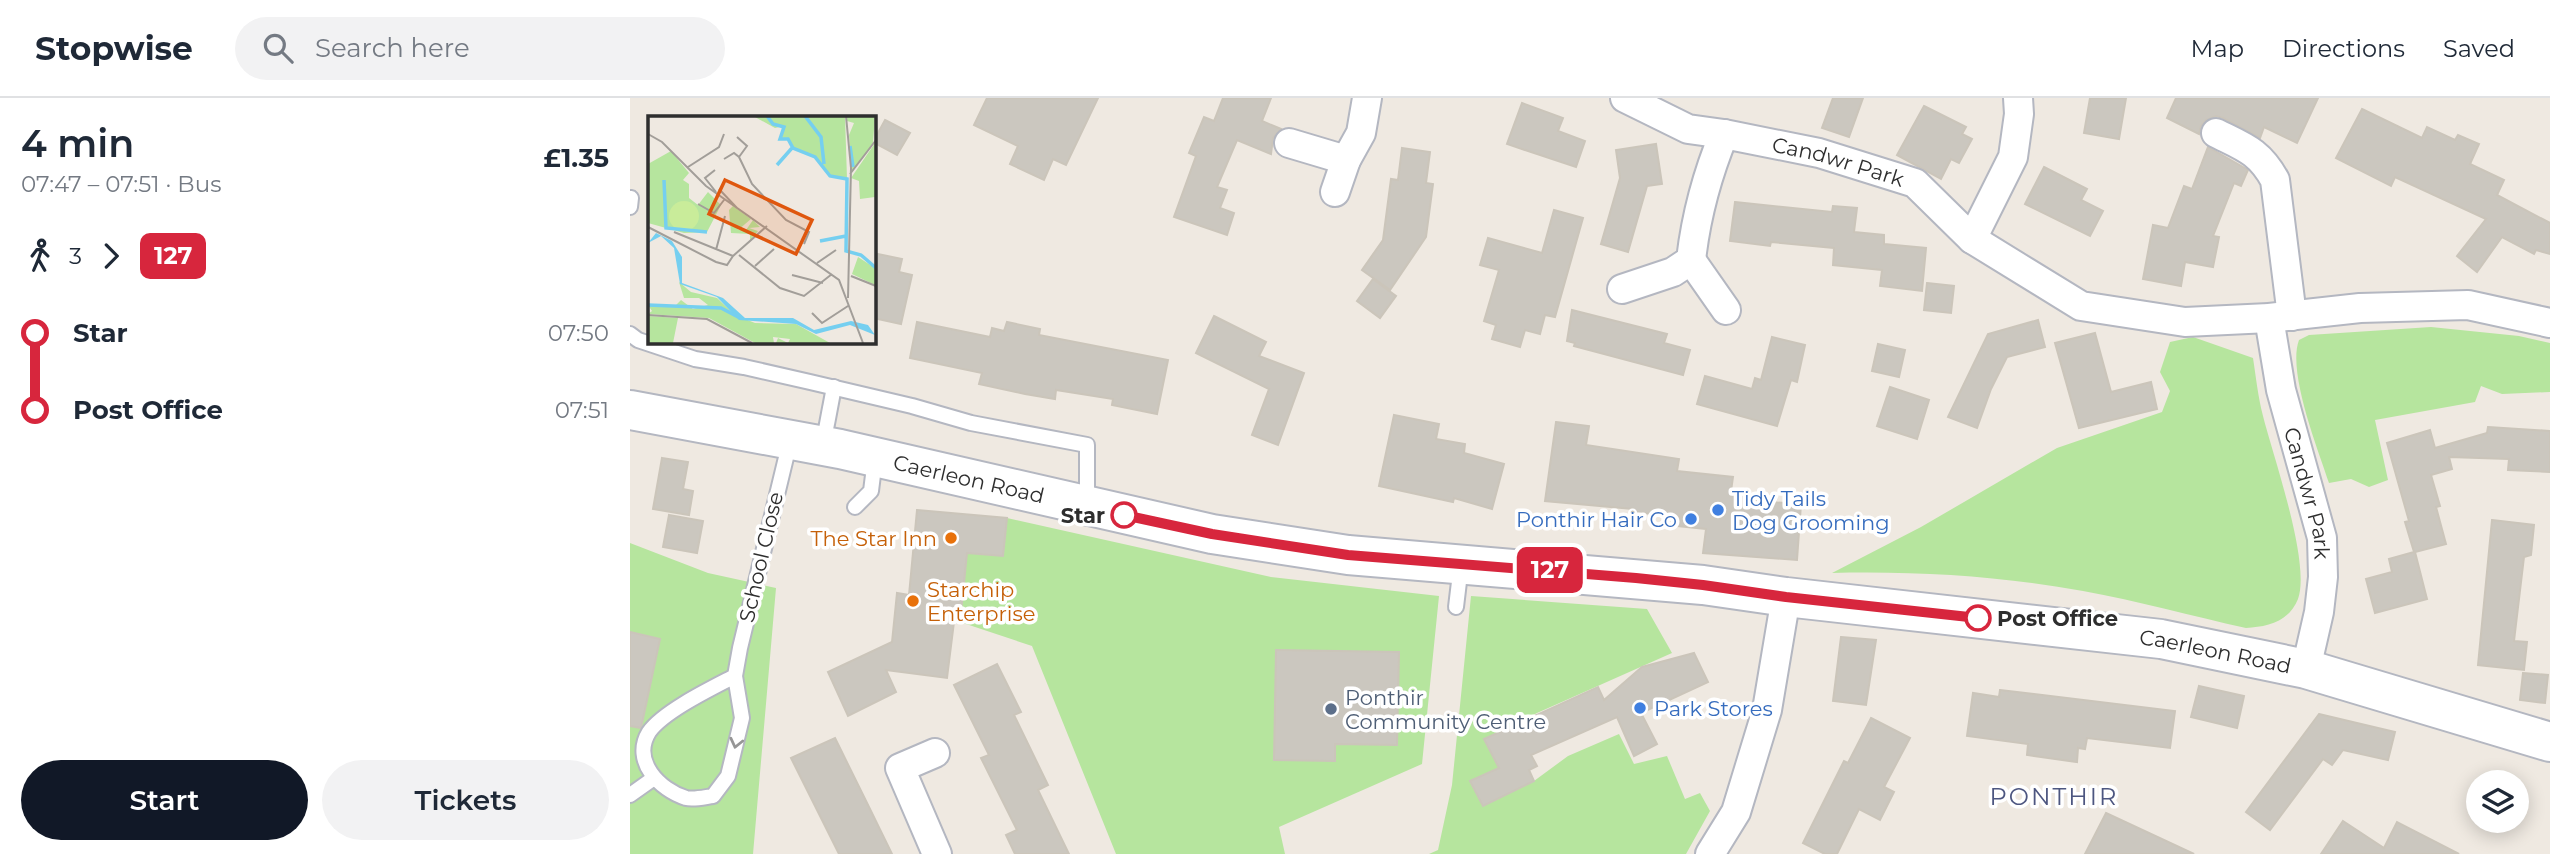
<!DOCTYPE html>
<meta charset="utf-8">
<style>
body{margin:0;font-family:Montserrat,sans-serif;background:#f2f2f3;color:#1f2937;height:100vh;display:flex;flex-direction:column;font-size:26px;white-space:nowrap}
*{box-sizing:border-box;margin:0}
p{font-size:23px;color:#747a83}
.icon{flex:none;width:38px;height:38px;fill:none;stroke:currentColor;stroke-width:2;stroke-linecap:round;stroke-linejoin:round}
.map{position:relative;flex:1;overflow:hidden}
.drawer{display:flex;flex-direction:column;background:#fff;width:630px}
.drawer>*{flex:none}
.badge{padding:0 14px;border-radius:10px;font-size:24px;line-height:46px}
.buttons{position:absolute;left:1836px;top:672px;display:grid;gap:14px}
.buttons a{display:grid;place-items:center;width:63px;height:63px;border-radius:50%;background:#fff;box-shadow:0 4px 18px #0003;font-size:35px}
.map>.badge{position:absolute;translate:-50% -50%;box-shadow:0 0 0 4px #fff}
.legs{display:flex;align-items:center;gap:10px;height:77px;padding:0 21px;font-size:23px}
.legs p{margin-inline-start:auto}
.summary{display:flex;align-items:center;justify-content:space-between;height:119px;padding:0 21px}
h1{font-size:38px;font-weight:600;line-height:52px}
.cta{display:flex;gap:14px;margin-top:auto;padding:14px 21px}
.cta a{flex:1;height:80px;border-radius:42px;background:#111827;color:#fff;font-size:28px;font-weight:600;line-height:80px;text-align:center}
.cta a+a{background:#f2f2f3;color:#1f2937}
ul{padding:0 21px;list-style:none}
li{display:flex;align-items:center;gap:24px;height:77px;font-size:26px}
li i{display:grid;place-items:center;width:10px;height:100%;margin:0 9px;background:currentColor}
li i::after{content:'';width:18px;height:18px;margin:-9px;border:5px solid;border-radius:50%;background:#fff}
li p{margin-inline-start:auto}
li:first-child i{background:linear-gradient(#0000 50%,currentColor 0)}
li:last-child i{background:linear-gradient(currentColor 50%,#0000 0)}
header{display:flex;align-items:center;gap:42px;box-sizing:border-box;height:98px;padding:0 35px;background:#fff;border-bottom:2px solid #e0e1e3}
header strong{font-size:33px}
nav{display:flex;gap:38px;margin-inline-start:auto;font-size:24px}
.search{width:490px;height:63px;background:#f2f2f3;display:flex;align-items:center;gap:18px;box-sizing:border-box;padding:0 24px;border-radius:38px;color:#747a83;font-size:26px}
main{display:flex;flex:1;min-height:0}
.map>svg:first-child{display:block}
.green{fill:#b6e59e}
.building{fill:#cbc7bf;stroke:#cbc5ba;stroke-width:2}
.lines{fill:none;stroke-linecap:round;stroke-linejoin:round}
.service-casing{stroke:#b4b7c1;stroke-width:18}
.minor-casing{stroke:#b4b7c1;stroke-width:32}
.secondary-casing{stroke:#b4b7c1;stroke-width:42}
.service{stroke:#fff;stroke-width:14}
.minor{stroke:#fff;stroke-width:28}
.secondary{stroke:#fff;stroke-width:38}
.oneway{stroke:#969696}
.line-1-casing{stroke:#fff;stroke-width:16}
.line-1{stroke:#d7263d;stroke-width:10}
.shop-dot{fill:#3f7fe0;stroke:#fff;stroke-width:2.5}
.stop-1-dot{fill:#fff;stroke:#d7263d;stroke-width:3.5}
.food-dot{fill:#e8710a;stroke:#fff;stroke-width:2.5}
.service-dot{fill:#5c6f8a;stroke:#fff;stroke-width:2.5}
.labels{text-anchor:middle;dominant-baseline:central;stroke-width:7;stroke-linejoin:round;paint-order:stroke}
.street-label{font-size:21px;fill:#2e2e2e;stroke:#fff}
.shop-label{font-size:21px;fill:#366cbe;stroke:#fff;text-anchor:start}
.stop-label{font-size:21px;font-weight:bold;fill:#2e2e2e;stroke:#fff;text-anchor:end}
.food-label{font-size:21px;fill:#c56008;stroke:#fff;text-anchor:end}
.service-label{font-size:21px;fill:#4e5e75;stroke:#fff;text-anchor:start}
.quarter-label{font-size:24px;letter-spacing:2px;fill:#4d5680;stroke:#fff}
.inset-river{fill:none;stroke:#75cff0;stroke-width:3.5}
.inset-road{fill:none;stroke:#a29e99;stroke-width:2}
.view{fill:#df570e;fill-opacity:0.15;stroke:#df570e;stroke-width:3.5}
.inset-edge{fill:none;stroke:#2e2e2e;stroke-width:3.5}
</style>
<header>
<strong>Stopwise</strong>
<div class="search"><svg class="icon" aria-label="search" viewBox="0 0 24 24"><circle cx="10" cy="10" r="6"/><path d="M15 15l6 6"/></svg>Search here</div>
<nav><a>Map</a><a>Directions</a><a>Saved</a></nav>
</header>
<main>
<section class="drawer">
<div class="summary"><div><h1>4 min</h1><p>07:47 – 07:51 · Bus</p></div><b>£1.35</b></div>
<div class="legs"><svg class="icon" aria-label="walk" viewBox="0 0 24 24"><circle cx="13" cy="4" r="2"/><path d="M13 8l-2 6 4 7M11 14l-3 7M7 12l3-4h3l4 4"/></svg>3<svg class="icon" aria-label="forward" viewBox="0 0 24 24"><path d="M9 5l7 7-7 7"/></svg><b class="badge" style="background:#d7263d;color:#fff">127</b></div>
<ul>
<li><i style="color:#d7263d"></i><b>Star</b><p>07:50</p></li>
<li><i style="color:#d7263d"></i><b>Post Office</b><p>07:51</p></li>
</ul>
<div class="cta"><a>Start</a><a>Tickets</a></div>
</section>
<div class="map">
<svg width="1920" height="756" viewBox="0 0 1920 756">
<rect width="100%" height="100%" fill="#efe9e1"/>
<g class="green">
<path d="M1801,229L1889,238L1920,245V294L1872,296L1851,288L1845,304L1745,322L1758,382L1739,389L1721,381L1699,385C1688,351 1657,274 1669,242L1679,237Z"/>
<path d="M1563,239L1623,260C1626,279 1628,299 1633,318C1643,358 1681,465 1668,501C1659,524 1637,529 1616,530C1562,518 1508,503 1453,493C1369,478 1287,473 1202,475L1291,429L1427,350L1532,314L1540,293L1530,274L1540,244Z"/>
<path d="M377,420L641,479L809,498L792,666L649,729L655,756H486L402,548L330,524L337,455Z"/>
<path d="M0,445L78,475L146,490L123,756H0Z"/>
<path d="M841,498L1017,511L1042,555L907,615L855,641L869,670L840,684L853,708L904,683L938,658L989,636L1004,666L1037,658L1055,701L1070,695L1080,713L1056,756H799L808,752L822,687Z"/>
</g>
<g class="building">
<path d="M357,0H468L436,67L423,61L414,82L380,66L388,48L344,27Z"/>
<path d="M593,0H641L632,23L651,31L643,40L641,56L607,42L587,89L597,92L590,110L604,115L597,137L544,119L566,58L559,55L574,19L584,23Z"/>
<path d="M1203,0H1233L1219,39L1192,30Z"/>
<path d="M1460,0H1496L1489,41L1454,35Z"/>
<path d="M1546,0H1688L1667,45L1634,29L1630,40L1593,20L1586,18L1576,22L1571,28L1569,36L1537,20Z"/>
<path d="M892,5L933,20L928,33L955,43L946,69L877,46Z"/>
<path d="M1294,8L1336,29L1332,36L1342,41L1329,65L1321,61L1311,81L1267,57Z"/>
<path d="M1732,11L1792,40L1797,29L1825,42L1828,37L1849,46L1840,66L1874,82L1867,97L1920,125V156L1906,152L1904,156L1872,139L1847,174L1827,158L1856,121L1765,79L1761,88L1706,60Z"/>
<path d="M255,22L280,35L267,57L243,44Z"/>
<path d="M1026,46L1032,86L1017,88L998,154L971,146L990,80L986,52Z"/>
<path d="M1578,49L1618,72L1611,88L1604,85L1583,138L1589,139L1583,169L1555,164L1551,188L1513,181L1523,127L1538,130L1554,88L1562,91Z"/>
<path d="M772,50L800,54L796,85L803,86L796,139L760,192L732,172L753,142L761,81L768,82Z"/>
<path d="M1414,69L1457,91L1451,102L1473,113L1460,138L1395,106Z"/>
<path d="M1105,104L1202,114L1203,108L1227,110L1224,134L1254,137V146L1296,150L1292,193L1250,188L1252,172L1203,167L1204,150L1141,144L1140,148L1100,143Z"/>
<path d="M924,112L953,120L925,219L915,217L910,236L895,232L890,249L862,241L866,227L854,223L869,172L850,167L858,140L912,155Z"/>
<path d="M243,155L272,161L269,174L282,177L271,226L243,220Z"/>
<path d="M743,181L766,198L750,220L727,203Z"/>
<path d="M1297,185L1324,188L1321,215L1294,212Z"/>
<path d="M942,212L1037,236L1034,245L1060,252L1053,277L944,248L945,245L937,243Z"/>
<path d="M584,218L636,244L629,258L674,275L648,347L622,337L639,291L566,255Z"/>
<path d="M1408,222L1415,249L1377,259L1361,291L1347,330L1318,319L1358,236Z"/>
<path d="M287,224L360,239L362,230L374,233L377,224L410,231L409,237L538,262L527,316L482,307L483,301L426,292L425,301L395,296L349,286L352,275L280,260Z"/>
<path d="M1465,235L1481,294L1521,284L1527,311L1449,330L1425,245Z"/>
<path d="M1142,239L1175,247L1167,284L1161,282L1147,328L1067,306L1075,278L1122,291L1125,280L1131,282Z"/>
<path d="M1248,246L1275,252L1269,279L1242,273Z"/>
<path d="M1260,289L1299,302L1287,341L1247,328Z"/>
<path d="M764,317L809,326L806,341L835,346L834,355L874,366L862,411L824,400L823,404L749,388Z"/>
<path d="M926,324L959,328L956,347L1049,361L1047,373L1103,379L1101,393L1122,397L1121,403L1171,406L1167,462L1073,455L1076,431L1048,428L1049,419L1002,414L1003,411L915,403Z"/>
<path d="M1858,329L1920,333V374L1878,372L1879,361L1819,359L1822,371L1801,377L1810,408L1806,409L1816,446L1785,454L1797,501L1745,515L1736,481L1762,474L1759,461L1784,454L1775,424L1779,423L1757,345L1800,332L1805,350L1857,335Z"/>
<path d="M32,360L58,364L53,391L63,393L59,417L23,411Z"/>
<path d="M287,412L377,420L373,458L337,455L330,524H324L317,580L256,572L266,594L218,618L198,574L262,544L267,495L279,497Z"/>
<path d="M39,417L73,423L67,455L33,449Z"/>
<path d="M1862,422L1904,427L1901,457L1894,459L1884,543L1897,544L1894,572L1848,567Z"/>
<path d="M0,534L30,541L11,630L0,628Z"/>
<path d="M1211,539L1246,542L1236,607L1203,603Z"/>
<path d="M646,552L769,554L767,647L705,646V663L644,662Z"/>
<path d="M1064,555L1078,584L1011,615L1027,646L1004,658L987,619L901,657L907,668L899,672L904,683L853,708L840,683L869,670L854,641L968,589L974,602L1012,569Z"/>
<path d="M367,566L391,614L384,617L418,687L408,692L439,756H385L376,737L387,732L351,660L359,657L324,587Z"/>
<path d="M1893,575L1918,577L1915,605L1890,602Z"/>
<path d="M1569,588L1614,598L1607,630L1561,619Z"/>
<path d="M1370,592L1545,613L1540,650L1457,640L1455,651L1448,650L1447,664L1397,657L1398,646L1337,638L1343,595L1369,599Z"/>
<path d="M1689,616L1765,634L1758,662L1713,652L1702,667L1693,661L1640,732L1616,714Z"/>
<path d="M1241,620L1280,640L1254,689L1264,694L1250,722L1229,711L1207,756H1195L1173,745L1214,663L1218,665Z"/>
<path d="M205,640L239,709L262,756H209L161,660Z"/>
<path d="M1476,715L1564,756H1455Z"/>
<path d="M1713,723L1754,750L1767,724L1829,756H1691Z"/>
</g>
<g class="lines">
<defs>
<g id="service">
<path d="M0,109L1,100"/>
<path d="M0,236L8,242L65,261L114,269L180,284L282,308L341,325L457,347V407"/>
<path d="M193,347L204,289"/>
<path d="M225,409L241,393L245,361"/>
<path d="M826,509L831,467"/>
<path d="M105,578C82,590 34,613 19,634C1,663 30,692 56,700C64,702 75,699 83,698L98,678L112,620L105,578L110,550L160,343"/>
<path d="M0,697L24,680"/>
</g>
<g id="minor">
<path id="s1" d="M995,0L1058,31L1094,36L1189,55L1285,85L1342,141L1451,208L1555,224L1639,220L1730,210L1838,207L1920,225"/>
<path d="M1586,35C1614,49 1629,53 1645,82L1662,218"/>
<path d="M659,45L716,62"/>
<path d="M705,94L716,62L731,35L737,0"/>
<path d="M1342,141L1383,59L1389,16L1388,0"/>
<path d="M1061,162L1096,212"/>
<path d="M992,191L1043,174L1061,162C1066,118 1077,77 1094,36"/>
<path id="s2" d="M1639,220L1651,292L1692,440L1693,479L1689,514L1676,571"/>
<path d="M305,655L270,670L307,756"/>
<path d="M1080,756L1106,714L1137,612L1156,499"/>
</g>
<g id="secondary">
<path id="s3" d="M0,312L210,351L582,436L718,457L1073,487L1156,499L1531,541L1676,571L1920,644"/>
</g>
</defs>
<use href="#service" class="service-casing"/>
<use href="#minor" class="minor-casing"/>
<use href="#secondary" class="secondary-casing"/>
<use href="#service" class="service"/>
<use href="#minor" class="minor"/>
<use href="#secondary" class="secondary"/>
</g>
<defs><path id="oneway-chevron" d="M-2-3.5L2.5 0L-2 3.5" fill="none" stroke-width="1.6" stroke-linecap="round" stroke-linejoin="round" transform="scale(1.75)"/></defs>
<use class="oneway" href="#oneway-chevron" transform="translate(106 645) rotate(103)"/>
<g class="lines">
<defs>
<path id="line-1" d="M494,417L582,436L718,457L1006,480L1073,487L1156,499L1348,520"/>
</defs>
<use href="#line-1" class="line-1-casing"/>
<use href="#line-1" class="line-1"/>
</g>
<g class="shop-dot">
<circle cx="1088" cy="412" r="7"/>
<circle cx="1061" cy="421" r="7"/>
<circle cx="1010" cy="610" r="7"/>
</g>
<g class="stop-1-dot">
<circle cx="494" cy="417" r="12"/>
<circle cx="1348" cy="520" r="12"/>
</g>
<g class="food-dot">
<circle cx="321" cy="440" r="7"/>
<circle cx="283" cy="503" r="7"/>
</g>
<circle class="service-dot" cx="701" cy="611" r="7"/>
<g class="labels">
<g class="street-label">
<text stroke="none"><textPath href="#s1" startOffset="224">Candwr Park</textPath></text>
<text stroke="none"><textPath href="#s3" startOffset="346">Caerleon Road</textPath></text>
<text stroke="none"><textPath href="#s2" startOffset="180">Candwr Park</textPath></text>
<text transform="translate(131 459) rotate(-77)">School Close</text>
<text stroke="none"><textPath href="#s3" startOffset="1606">Caerleon Road</textPath></text>
</g>
<g class="shop-label">
<text x="1102" y="400">Tidy Tails<tspan x="1102" dy="24">Dog Grooming</tspan></text>
<text x="1047" y="421" text-anchor="end">Ponthir Hair Co</text>
<text x="1024" y="610">Park Stores</text>
</g>
<g class="stop-label">
<text x="475" y="417">Star</text>
<text x="1367" y="520" text-anchor="start">Post Office</text>
</g>
<g class="food-label">
<text x="307" y="440">The Star Inn</text>
<text x="297" y="491" text-anchor="start">Starchip<tspan x="297" dy="24">Enterprise</tspan></text>
</g>
<g class="service-label">
<text x="715" y="599">Ponthir<tspan x="715" dy="24">Community Centre</tspan></text>
</g>
<g class="quarter-label">
<text x="1424" y="698">PONTHIR</text>
</g>
</g>
<g transform="translate(18 18)">
<rect width="228" height="228" fill="#efe9e1"/>
<path d="M197,0L199,63L182,60L167,41L145,32L140,23H132L136,10L127,12L107,1ZM199,0H227L225,27L204,56L201,19L206,7L199,5ZM227,27V81L212,83L211,65L203,62ZM23,35L41,57L35,64L41,68V82L50,89L60,76L73,89L59,116L36,117L0,107V48ZM85,90L103,103L90,114H98L105,104L112,111L101,112L110,115L102,125V118L83,117L81,94ZM210,141L227,152V169L204,158ZM31,166L43,176L69,182L87,199L107,207L148,208L182,227H128L130,222L140,227L142,223L125,221L126,227H107L61,202L0,198L4,195L0,189L26,191L33,184L45,193L60,189L51,182H36ZM0,200L30,202L25,227H0Z" fill="#b6e59e"/>
<path d="M21 100a15 15 0 1 1 30 0a15 15 0 1 1-30 0Z" fill="#c9ec9a"/>
<path d="M8,117L24,125L34,141V167L75,182L97,202H145L166,214L203,205L220,209L227,219L202,209L168,218L148,208L91,204L69,181L32,168L26,132L13,120L0,127Z" fill="#75cff0"/>
<path class="inset-river" d="M119,0L125,8L136,11L132,23H140L145,32L167,41L182,60L199,63L198,135L213,139L228,152M157,0L173,21L176,48M202,30L205,51M129,49L144,32M16,64L18,112L59,116M172,125L198,120M0,189L73,192L92,202"/>
<path class="inset-road" d="M198,0L203,52L200,182M0,18L14,26L58,70L191,164L215,227M89,21L99,30L91,41M76,43L86,37L91,41L104,68L138,104L161,116L156,128M40,51L71,31L76,18M67,54L57,62L68,76M202,58L228,24M71,73L89,92M50,88L66,97L76,84M0,111L68,146L79,149L85,140M26,116L85,140L119,110M68,134L77,100M91,139L132,172L156,180L184,158M169,147L188,134M107,150L126,133M144,159L175,167M203,160L228,170M164,197L174,207L200,190M0,199L59,203L104,227"/>
<path class="view" d="M77,64L164,104L148,138L61,98Z"/>
<rect width="228" height="228" class="inset-edge"/>
</g>
</svg>
<div class="buttons">
<a><svg class="icon" aria-label="layers" viewBox="0 0 24 24"><path d="M12 4l9 5-9 5-9-5zM3 14l9 5 9-5"/></svg></a>
</div>
<b class="badge" style="left:920px;top:472px;background:#d7263d;color:#fff">127</b>
</div>
</main>
